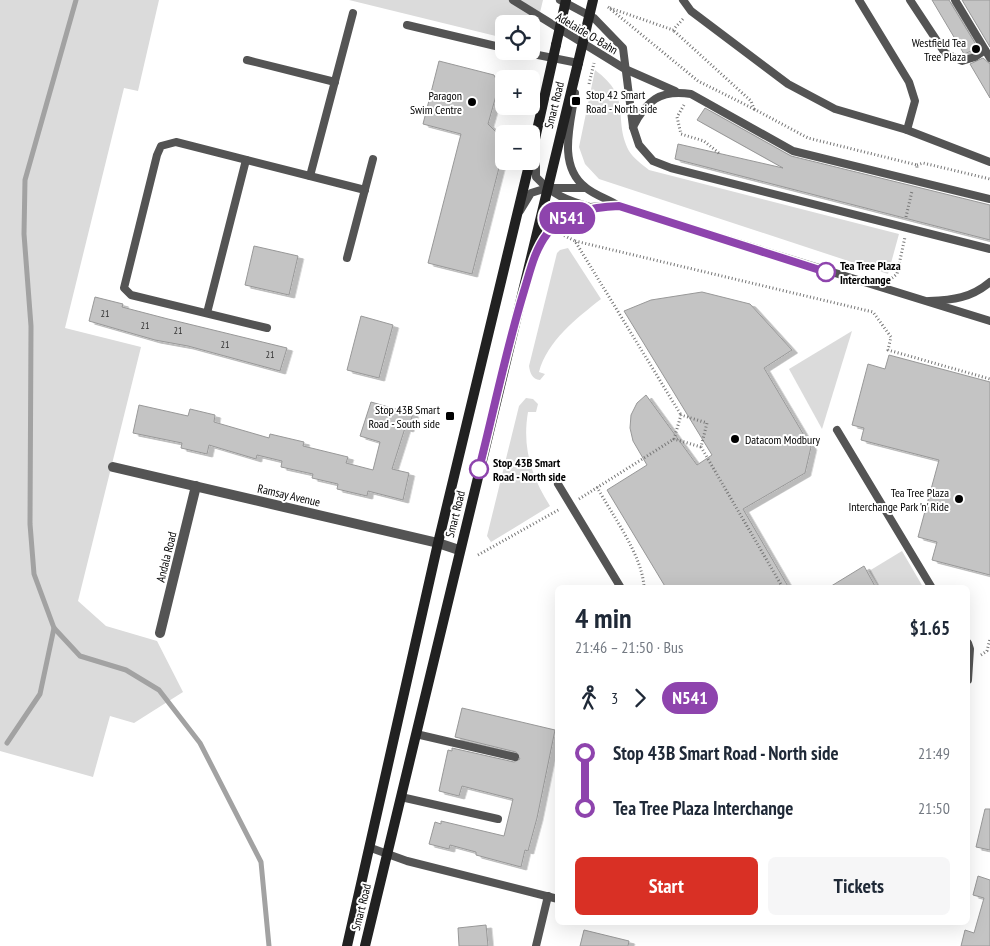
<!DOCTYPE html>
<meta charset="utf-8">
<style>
body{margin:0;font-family:"PT Sans Narrow",sans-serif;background:#f6f6f7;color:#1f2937;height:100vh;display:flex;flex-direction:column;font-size:19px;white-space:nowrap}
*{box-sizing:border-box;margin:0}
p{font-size:16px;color:#747a83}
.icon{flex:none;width:28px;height:28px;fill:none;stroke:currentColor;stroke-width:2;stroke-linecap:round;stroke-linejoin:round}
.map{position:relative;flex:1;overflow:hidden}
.details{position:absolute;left:555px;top:585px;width:415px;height:340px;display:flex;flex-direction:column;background:#fff;border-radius:8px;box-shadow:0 5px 20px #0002}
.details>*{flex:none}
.badge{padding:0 10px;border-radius:16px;font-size:18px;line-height:32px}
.controls{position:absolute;left:495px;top:15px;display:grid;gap:10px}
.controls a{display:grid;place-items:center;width:45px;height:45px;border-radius:8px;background:#fff;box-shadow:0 5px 20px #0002;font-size:25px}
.map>.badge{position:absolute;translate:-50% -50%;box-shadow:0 0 0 2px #fff}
.legs{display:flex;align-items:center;gap:8px;height:55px;padding:0 20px;font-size:16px}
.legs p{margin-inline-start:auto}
.overview{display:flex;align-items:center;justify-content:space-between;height:85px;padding:0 20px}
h1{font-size:28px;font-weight:800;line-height:38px}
.action{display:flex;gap:10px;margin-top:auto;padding:10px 20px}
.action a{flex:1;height:58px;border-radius:8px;background:#d93025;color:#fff;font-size:20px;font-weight:800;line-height:58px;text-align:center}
.action a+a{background:#f6f6f7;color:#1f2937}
ul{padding:0 20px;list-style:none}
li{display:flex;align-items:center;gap:18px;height:55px;font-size:19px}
li i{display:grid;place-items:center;width:8px;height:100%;margin:0 6px;background:currentColor}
li i::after{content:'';width:12px;height:12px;margin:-6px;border:4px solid;border-radius:50%;background:#fff}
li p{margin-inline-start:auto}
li:first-child i{background:linear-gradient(#0000 50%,currentColor 0)}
li:last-child i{background:linear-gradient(currentColor 50%,#0000 0)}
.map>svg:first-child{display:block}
.green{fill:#dbdbdb}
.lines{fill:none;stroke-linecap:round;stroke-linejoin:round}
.stream{stroke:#a2a2a2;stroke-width:5}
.building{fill:#c4c4c4;stroke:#989898;filter:url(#shadow)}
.path{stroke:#767676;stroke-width:3;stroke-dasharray:1 2.5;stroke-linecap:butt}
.service{stroke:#545454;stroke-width:8}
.minor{stroke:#545454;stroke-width:10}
.secondary{stroke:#212121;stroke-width:10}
.secondary-bridge{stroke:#212121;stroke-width:10}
.line-1-casing{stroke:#fff;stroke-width:11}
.line-1{stroke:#8e44ad;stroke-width:8}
.poi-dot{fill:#000;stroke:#fff;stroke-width:2}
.stop-1-dot{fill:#fff;stroke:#8e44ad;stroke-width:2.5}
.labels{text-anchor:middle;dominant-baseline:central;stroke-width:4;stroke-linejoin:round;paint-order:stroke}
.number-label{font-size:10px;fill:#313131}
.street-label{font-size:12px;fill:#000;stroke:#fff}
.poi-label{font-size:12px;fill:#000;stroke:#fff;text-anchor:end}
.stop-label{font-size:12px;font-weight:bold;fill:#000;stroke:#fff;text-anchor:start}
</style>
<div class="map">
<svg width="990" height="946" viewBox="0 0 990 946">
<defs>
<filter id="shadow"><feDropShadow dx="5.5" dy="3" stdDeviation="0" flood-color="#0004"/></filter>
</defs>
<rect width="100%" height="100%" fill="#fff"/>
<g class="green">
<path d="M0,0H159L138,91L124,88L65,328L141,347L78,601L106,626L157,641L183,692L134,723L110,716L93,777L0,751Z"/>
<path d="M349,0H543L536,29L531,35V24H504V38Z"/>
<path d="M595,70C634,99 612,117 629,151C633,158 643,165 649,170L899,234L888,274L599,179L585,164L579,147Z"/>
<path d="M568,248L601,299C577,318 547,341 539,372L545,374L540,380C532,379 530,373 529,366L557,253L560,250Z"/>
<path d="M852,331L822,429L789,369Z"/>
<path d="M526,398L533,399L538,404L536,412H528C522,447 531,476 550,506L491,542L487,536L519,406Z"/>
<path d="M902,551L923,587H879L869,571Z"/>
</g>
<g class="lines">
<g class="stream">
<path d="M76,0L25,180L24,234L31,326L30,524L34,574L54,628L80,656L126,670L159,690L200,743L261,862L269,946"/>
<path d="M7,743L40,694L54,628"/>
</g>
</g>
<g class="building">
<path d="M932,0H949L978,48L964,54Z"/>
<path d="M962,0H990V47Z"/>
<path d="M983,58L990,64V98L970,64Z"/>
<path d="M439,61L494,75L499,85L488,124L500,136L503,152L472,274L428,263L461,134L423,124Z"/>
<path d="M705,108L791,156L990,205V240L675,159L678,144L783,168L697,120Z"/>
<path d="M254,246L298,256L289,295L245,285Z"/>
<path d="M702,292L750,304L792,350L764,368L811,447L805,473L743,509L789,588H666L607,490L647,465L633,441L630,428L631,415L637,403L646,395L697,465L712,455L624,311L651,300Z"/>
<path d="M95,297L123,304L122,307L168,319L287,348L280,371L188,346L155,340L89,321Z"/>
<path d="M361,316L393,325L379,378L347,370Z"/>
<path d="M889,355L990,382V575L932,560L937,542L918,537L939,460L861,440L864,428L852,425L868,364L885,369Z"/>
<path d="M371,402L413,414L408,429L405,428L392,469L409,473L403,500L368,491L367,496L337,489L338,484L312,478L313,474L281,467L282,461L257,455L256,459L209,445L207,454L181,448L182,443L133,433L139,405L188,416L190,409L215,415L214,422L269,438L270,434L304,442L303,446L348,457L346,463L373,470L380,442L360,436Z"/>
<path d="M864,566L876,588H828Z"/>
<path d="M462,708L555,730L537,818L528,851L525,850L521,867L476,855V852L450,845L449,849L429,844L435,822L441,824V821L504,836L513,799L462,786L459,796L439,791L448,750L452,751V748L514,762L520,759L516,752L455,737Z"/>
<path d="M985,809H990V850L976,847Z"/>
<path d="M978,876L990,880V946H961L965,930L974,933L984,898L973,895Z"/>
<path d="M486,925L488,946H459L458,928Z"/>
<path d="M584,930L629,941L628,946H580Z"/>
</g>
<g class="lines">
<g class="path">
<path d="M608,7L698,81L754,109L751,101L673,30"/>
<path d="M610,8L673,30L683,19"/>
<path d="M589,84L594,63"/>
<path d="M684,105L677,117L681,134L704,141L720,154"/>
<path d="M754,109L808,138L917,165V170"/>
<path d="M917,165L923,163L990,179"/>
<path d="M906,217L912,191"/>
<path d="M561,234L575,241L681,415"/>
<path d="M575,241L873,312L891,337L888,350L990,379"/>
<path d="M892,278L897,274L905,237"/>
<path d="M701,447L674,439L681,415L707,423L701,447L783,588"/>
<path d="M597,487C612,515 643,556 644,588"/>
<path d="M579,499L674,439"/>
<path d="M478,555L560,509"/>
<path d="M981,655L987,651L990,639"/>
</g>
<g class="service">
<path d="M513,0L625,69L675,91"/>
<path d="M560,0L594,18L623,48L633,127L639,145L653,161L671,168L990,249"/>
<path d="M683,0L691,11L788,84L835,109L907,130L990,162"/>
<path d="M859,0L909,82L915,101L907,130"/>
<path d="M910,0L945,53L962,61L975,57L985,50"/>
<path d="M955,0L990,58"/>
<path d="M407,25L504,48"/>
<path d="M518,51L578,63V67"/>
<path d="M247,60L335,82"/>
<path d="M575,93C571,123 557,165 585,187C594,195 608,199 619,206L990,321"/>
<path d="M633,127C646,101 660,89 691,94L793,151L990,199"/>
<path d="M536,147V177C553,195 566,200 590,207"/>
<path d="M310,176L353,13"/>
<path d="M520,211L531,193L547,188H585"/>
<path d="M347,258L373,159"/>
<path d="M534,259C541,234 566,212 591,207C600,206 610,206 619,206"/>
<path d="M929,301C953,300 971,298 990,282"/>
<path d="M207,313L246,160"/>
<path d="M267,328L131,295L124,288L157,155L161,146L176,142L365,190"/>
<path d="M837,430L932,588"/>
<path d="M558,484L621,588"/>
<path d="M968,643L970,649L968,680"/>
<path d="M416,734L515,757"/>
<path d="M401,797L498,819"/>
<path d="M371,848L407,861L558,899"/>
<path d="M536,946L548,896"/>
</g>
<g class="minor">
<path d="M113,467L438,543L459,550"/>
<path d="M160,633L196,486"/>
</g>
<g class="secondary">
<path d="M531,157L556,45"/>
<path d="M347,946L438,543L530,161"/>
<path d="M365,946L578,63"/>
</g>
<g class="secondary-bridge">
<path d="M556,45L566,0"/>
<path d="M578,63L593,0"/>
</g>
</g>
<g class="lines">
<defs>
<path id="line-1" d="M479,469C494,410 506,350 524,291C530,272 534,251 547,234C564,212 592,207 619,206L826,272"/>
</defs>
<use href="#line-1" class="line-1-casing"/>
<use href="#line-1" class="line-1"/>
</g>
<g class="poi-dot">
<circle cx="976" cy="49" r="5"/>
<rect x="571" y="96" width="10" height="10" rx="2.5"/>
<circle cx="472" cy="102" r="5"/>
<rect x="445" y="411" width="10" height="10" rx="2.5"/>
<circle cx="735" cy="439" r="5"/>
<circle cx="959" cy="499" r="5"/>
</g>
<g class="stop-1-dot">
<circle cx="826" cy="272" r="9"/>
<circle cx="479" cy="469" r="9"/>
</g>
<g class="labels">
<g class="number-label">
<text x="105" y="313">21</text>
<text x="145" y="325">21</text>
<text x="178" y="330">21</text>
<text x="225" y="344">21</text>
<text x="270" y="354">21</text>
</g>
<g class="street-label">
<text transform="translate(587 33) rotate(31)">Adelaide O-Bahn</text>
<text transform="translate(554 105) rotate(-76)">Smart Road</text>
<text transform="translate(289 495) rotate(13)">Ramsay Avenue</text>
<text transform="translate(455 514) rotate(-76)">Smart Road</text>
<text transform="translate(166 557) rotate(-76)">Andala Road</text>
<text transform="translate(361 907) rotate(-76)">Smart Road</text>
</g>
<g class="poi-label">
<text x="966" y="42">Westfield Tea<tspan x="966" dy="14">Tree Plaza</tspan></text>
<text x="586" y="94" text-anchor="start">Stop 42 Smart<tspan x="586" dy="14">Road - North side</tspan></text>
<text x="462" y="95">Paragon<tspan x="462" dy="14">Swim Centre</tspan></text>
<text x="440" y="409">Stop 43B Smart<tspan x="440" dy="14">Road - South side</tspan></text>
<text x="745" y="439" text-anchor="start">Datacom Modbury</text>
<text x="949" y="492">Tea Tree Plaza<tspan x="949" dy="14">Interchange Park 'n' Ride</tspan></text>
</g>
<g class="stop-label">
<text x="840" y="265">Tea Tree Plaza<tspan x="840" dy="14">Interchange</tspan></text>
<text x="493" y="462">Stop 43B Smart<tspan x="493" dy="14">Road - North side</tspan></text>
</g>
</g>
</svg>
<div class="controls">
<a><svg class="icon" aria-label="locate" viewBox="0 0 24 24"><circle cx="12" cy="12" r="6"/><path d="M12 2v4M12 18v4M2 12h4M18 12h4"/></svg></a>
<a>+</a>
<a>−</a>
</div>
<b class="badge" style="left:567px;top:218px;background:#8e44ad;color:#fff">N541</b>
<section class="details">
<div class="overview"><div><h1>4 min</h1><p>21:46 – 21:50 · Bus</p></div><b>$1.65</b></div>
<div class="legs"><svg class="icon" aria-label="walk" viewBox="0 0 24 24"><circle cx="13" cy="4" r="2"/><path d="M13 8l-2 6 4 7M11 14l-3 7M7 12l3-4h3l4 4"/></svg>3<svg class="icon" aria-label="forward" viewBox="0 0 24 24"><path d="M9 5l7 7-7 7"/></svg><b class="badge" style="background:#8e44ad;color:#fff">N541</b></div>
<ul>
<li><i style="color:#8e44ad"></i><b>Stop 43B Smart Road - North side</b><p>21:49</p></li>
<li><i style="color:#8e44ad"></i><b>Tea Tree Plaza Interchange</b><p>21:50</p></li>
</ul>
<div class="action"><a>Start</a><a>Tickets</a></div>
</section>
</div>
